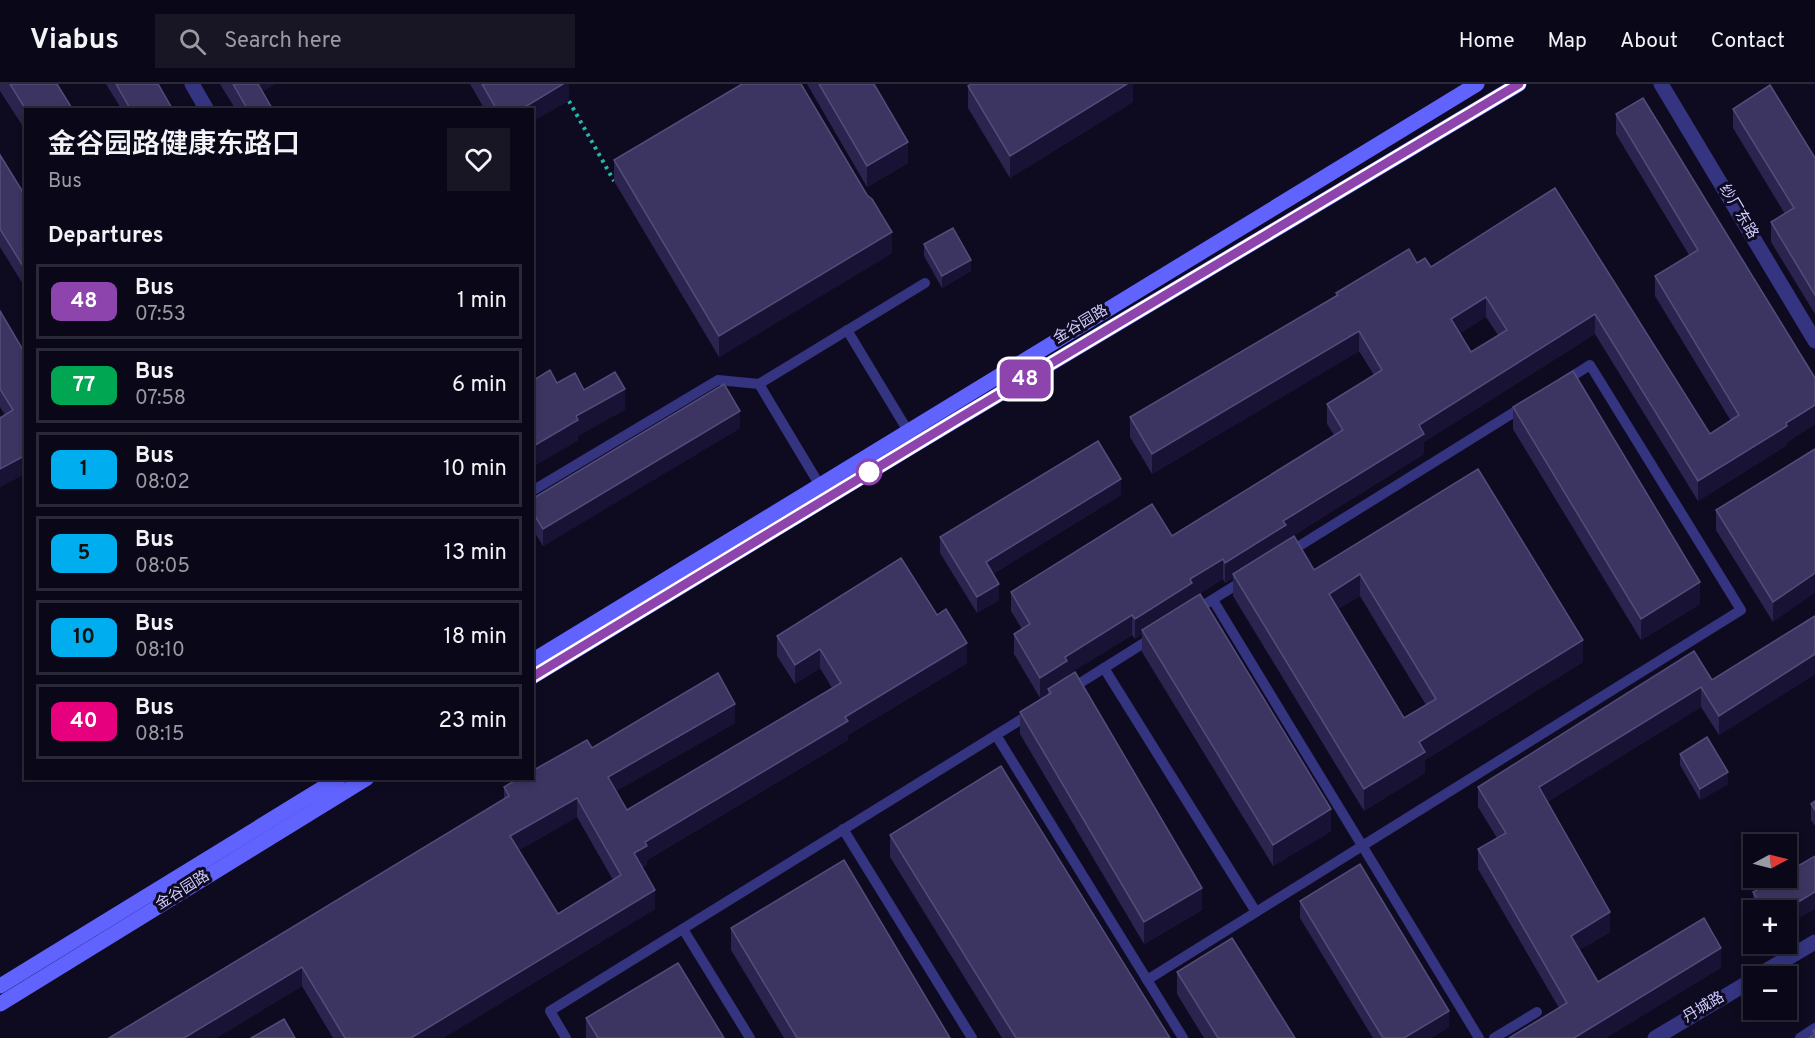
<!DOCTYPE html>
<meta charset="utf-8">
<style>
body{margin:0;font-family:Overpass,"Noto Sans SC",sans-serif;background:#181625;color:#f1f3f6;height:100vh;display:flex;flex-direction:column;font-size:22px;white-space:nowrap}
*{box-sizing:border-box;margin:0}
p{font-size:20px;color:#999aa2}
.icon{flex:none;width:33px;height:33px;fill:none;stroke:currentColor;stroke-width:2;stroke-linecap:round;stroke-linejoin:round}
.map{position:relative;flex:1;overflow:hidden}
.sheet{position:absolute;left:24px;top:24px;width:510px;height:672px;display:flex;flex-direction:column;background:#0a0818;border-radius:0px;box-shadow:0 3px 9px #0003,0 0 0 2px #2a2937}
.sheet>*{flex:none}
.badge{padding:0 12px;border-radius:9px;font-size:21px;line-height:39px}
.needle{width:39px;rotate:83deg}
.controls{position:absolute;left:1743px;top:750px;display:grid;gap:12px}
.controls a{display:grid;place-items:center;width:54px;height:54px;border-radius:0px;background:#0a0818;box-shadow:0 3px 9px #0003,0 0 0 2px #2a2937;font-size:30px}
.map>.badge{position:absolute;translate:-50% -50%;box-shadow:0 0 0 3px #fff}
h2{padding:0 24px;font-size:22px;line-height:54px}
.round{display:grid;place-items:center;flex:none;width:63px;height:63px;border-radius:0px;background:#181625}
.head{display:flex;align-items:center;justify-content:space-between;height:102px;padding:0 24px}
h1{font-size:28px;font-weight:600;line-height:45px}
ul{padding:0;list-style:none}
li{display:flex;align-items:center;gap:18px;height:75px;margin:0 12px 9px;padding:0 12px;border:3px solid #2a2937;border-radius:0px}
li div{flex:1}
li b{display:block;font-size:22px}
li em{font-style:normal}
li .badge{min-width:66px;font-weight:700;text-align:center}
header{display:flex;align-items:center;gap:36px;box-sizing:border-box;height:84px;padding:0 30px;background:#0a0818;border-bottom:2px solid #2a2937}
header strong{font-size:28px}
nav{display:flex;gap:33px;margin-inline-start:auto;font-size:21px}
.search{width:420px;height:54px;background:#181625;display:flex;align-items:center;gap:15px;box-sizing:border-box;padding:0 21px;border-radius:0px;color:#999aa2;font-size:22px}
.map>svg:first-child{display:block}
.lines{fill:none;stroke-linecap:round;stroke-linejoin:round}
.path{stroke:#27b6a8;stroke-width:4;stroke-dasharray:3 4.5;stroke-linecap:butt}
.service{stroke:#343481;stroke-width:10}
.minor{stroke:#343481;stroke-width:15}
.tertiary{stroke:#343481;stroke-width:15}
.secondary{stroke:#6163ff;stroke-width:15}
.wall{fill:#2a244f;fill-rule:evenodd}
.shaded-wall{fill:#181234}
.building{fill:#3c3562;stroke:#534d7b;stroke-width:1.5;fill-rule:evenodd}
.line-casing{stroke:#fff;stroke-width:14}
.line{stroke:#8e44ad;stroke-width:9}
.stop-dot{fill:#fff;stroke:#8e44ad;stroke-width:3}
.labels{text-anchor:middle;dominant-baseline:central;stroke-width:6;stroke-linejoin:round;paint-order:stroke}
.street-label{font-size:15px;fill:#cecaff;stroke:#0e0b20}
</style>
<header>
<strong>Viabus</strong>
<div class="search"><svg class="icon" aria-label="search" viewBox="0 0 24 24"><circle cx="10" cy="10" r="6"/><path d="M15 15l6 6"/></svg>Search here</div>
<nav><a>Home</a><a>Map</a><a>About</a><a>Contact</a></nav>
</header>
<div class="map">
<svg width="1815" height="954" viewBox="0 0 1815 954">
<rect width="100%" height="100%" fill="#0e0b20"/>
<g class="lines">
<path class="path" d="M569,17L614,97"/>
<g class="service">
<path d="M847,246L911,352"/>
<path d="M759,300L822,405"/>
<path d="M532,407L718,296L759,300L925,199"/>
<path d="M1288,469L1524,322"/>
<path d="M1213,516L1479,954"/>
<path d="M1196,526L1244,496"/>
<path d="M1104,584L1256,828"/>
<path d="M1069,606L1155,552"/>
<path d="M996,651L1183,954"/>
<path d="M843,745L972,954"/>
<path d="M683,845L750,954"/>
<path d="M1147,896L1741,526L1590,281L1563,298"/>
<path d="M566,954L550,927L1030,630"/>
<path d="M1494,954L1537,928"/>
<path d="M1800,954L1815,944"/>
</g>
<g class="minor">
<path d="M1661,0L1815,257"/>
<path d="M1757,892L1815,858"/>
<path d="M1655,954L1754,895"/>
</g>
<path class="tertiary" d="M192,0L207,26"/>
<g class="secondary">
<path d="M532,577L1477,0"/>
<path d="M532,593L916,360L1519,0"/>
<path d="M0,902L339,694"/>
<path d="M0,920L367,694"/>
</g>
</g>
<g class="wall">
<path d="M0,0H57L26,26V47L0,7Z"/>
<path d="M106,0H158L173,26H122Z"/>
<path d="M220,0H275L262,8L273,26H236Z"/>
<path d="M470,0H569V17L532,26H485Z"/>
<path d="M807,0H874L908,79L867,103Z"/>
<path d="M1133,0V18L1010,94L968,24V2Z"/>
<path d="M1733,25L1815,74V230L1771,158V138L1785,130L1733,44Z"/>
<path d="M1616,30L1815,294V340L1787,358V361L1698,417L1595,250L1424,358V370L1286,456V457L1314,486L1478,385L1583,578L1425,676V689L1364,727L1233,512V494L1225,499L1223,495L1192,514L1331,747L1273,782L1142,568V550L1135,555L1132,551L1067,591L1202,826L1144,860L1020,650V628L1048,611V609L1040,614L1014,570V550L1022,545L1011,527V508L1172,452L1334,351L1327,340V320L1374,291L1359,267L1152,390L1130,353V333L1336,212V209L1417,179L1431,183L1555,104L1710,350L1731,337L1655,212V192L1689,171L1616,50ZM1486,233L1498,251L1471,268L1460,249ZM1360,512L1426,621L1404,634L1338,525Z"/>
<path d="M0,71L26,113V205L0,163Z"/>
<path d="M614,76L892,169L719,273L614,97Z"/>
<path d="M924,160L971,187L942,204L924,172Z"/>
<path d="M0,227L26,271V389L0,403V334L5,331L0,323Z"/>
<path d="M1513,323L1700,520L1641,556L1513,345Z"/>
<path d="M740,344L543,462L532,444V415Z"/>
<path d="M1815,365L1773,538L1716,446V426Z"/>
<path d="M1121,411L993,490L999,516L977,529L940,469V453Z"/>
<path d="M937,531L967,579L848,651V656L647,776V781L642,783L655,825L443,954H333L302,902L216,954H109L504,715V703L592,664L735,639L616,707L627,726L832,604L820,584L795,600L777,572V552ZM577,733L613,796L558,830L519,766Z"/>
<path d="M1815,532V590L1719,651L1701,623L1547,718L1610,848L1579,866L1598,898L1721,884L1559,924L1478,785V765L1497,754L1478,723V703L1712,596Z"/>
<path d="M1680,670L1728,700L1700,716L1680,681Z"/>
<path d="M1815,717V742L1811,736V720Z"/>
<path d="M890,751L1170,954H1002L890,773Z"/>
<path d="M1753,808L1786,826H1754L1753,825Z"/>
<path d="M1300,817L1449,943L1431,954H1373L1300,834Z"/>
<path d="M731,844L950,954H784L731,866Z"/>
<path d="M1177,888L1295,954H1204L1177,910Z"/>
<path d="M586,934L724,954H586Z"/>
</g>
<g class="shaded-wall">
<path d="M253,0H275L253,14Z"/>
<path d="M563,0H569V17L532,38V26H520Z"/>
<path d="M1127,0H1133V18L1010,94V72Z"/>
<path d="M908,58V79L867,103V82Z"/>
<path d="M892,148V169L719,273V252Z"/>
<path d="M971,176V187L942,204V192Z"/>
<path d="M1486,213V233L1451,255V235Z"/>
<path d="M1595,230V250L1424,358V370L1286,456V461L1233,490V494L1225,499V479L1419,341Z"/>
<path d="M1359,247V267L1152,390V370Z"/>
<path d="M625,305V326L578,352V357L532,383V363L576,332Z"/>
<path d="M1815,321V340L1787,358V361L1698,417V397L1786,339Z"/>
<path d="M740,327V344L543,462V445Z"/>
<path d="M26,371V389L0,403V385Z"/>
<path d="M1121,395V411L986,494V478Z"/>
<path d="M1223,475V495L1192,514V519L1142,546V550L1135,555V535L1190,495Z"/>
<path d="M1815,489V509L1773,538V518Z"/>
<path d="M1360,490V512L1329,531V510Z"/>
<path d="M1700,498V520L1641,556V535Z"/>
<path d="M999,500V516L977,529V513Z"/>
<path d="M1132,531V551L1067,591V597L1048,605V609L1040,614V594L1065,573Z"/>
<path d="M1583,556V578L1425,676V689L1364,727V705L1419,658Z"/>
<path d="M967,559V579L848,651V656L647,776V781L634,788V769L645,758L845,633Z"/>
<path d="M820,565V584L795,600V581Z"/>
<path d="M1815,570V590L1719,651V632Z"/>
<path d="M1701,603V623L1539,723V703Z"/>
<path d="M735,620V639L608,712V693Z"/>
<path d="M1728,688V700L1700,716V705Z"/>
<path d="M577,714V733L510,771V752Z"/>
<path d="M1331,725V747L1273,782V761Z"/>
<path d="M1202,804V826L1144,860V838Z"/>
<path d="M655,806V825L443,954H411Z"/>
<path d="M1815,808V825L1786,842V826H1785Z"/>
<path d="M1610,828V848L1571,871V852Z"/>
<path d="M1721,864V884L1606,954H1574Z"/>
<path d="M302,883V902L216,954H184Z"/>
<path d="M1449,927V943L1431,954H1404Z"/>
</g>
<g class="building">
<path d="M10,0H57L73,26H26Z"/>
<path d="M116,0H158L173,26H131Z"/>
<path d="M233,0H258L273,26H248Z"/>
<path d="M482,0H563L520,26H497Z"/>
<path d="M742,0H801L867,111L872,115L892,148L719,252L614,76Z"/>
<path d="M819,0H874L908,58L867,82Z"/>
<path d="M971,0H1127L1010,72L968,2Z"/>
<path d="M1770,1L1815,74V211L1771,138L1794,124L1733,25Z"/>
<path d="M1643,14L1815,294V321L1786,339L1787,342L1698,397L1595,230L1419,341L1424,350L1283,437L1286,441L1225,479L1223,475L1190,495L1192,499L1135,535L1132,531L1065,573L1067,577L1040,594L1014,550L1030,540L1011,508L1152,420L1172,452L1343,346L1327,320L1382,286L1359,247L1152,370L1130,333L1338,211L1336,209L1409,165L1417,179L1425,174L1431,183L1555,104L1710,350L1739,331L1655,192L1698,166L1616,30ZM1486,213L1507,246L1471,268L1451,235Z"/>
<path d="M0,71L26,113V187L0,145Z"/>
<path d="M953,144L971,176L942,192L924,160Z"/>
<path d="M0,227L26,271V371L0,385V334L13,326L0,305Z"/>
<path d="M550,286L557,299L575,289L584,306L615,288L625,305L576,332L578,336L532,363V294L534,296Z"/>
<path d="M1573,287L1700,498L1641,535L1513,323Z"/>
<path d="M724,300L740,327L543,445L532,427V415Z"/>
<path d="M1098,357L1121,395L986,478L999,500L977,513L940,453Z"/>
<path d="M1815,365V489L1773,518L1716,426Z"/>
<path d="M1478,385L1583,556L1419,658L1425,668L1364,705L1233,490L1294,452L1314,486ZM1360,490L1436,615L1404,634L1329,510Z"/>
<path d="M901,474L937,531L946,525L967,559L845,633L848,637L645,758L647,762L634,769L655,806L411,954H345L302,883L184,954H109L509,712L504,703L519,694H532V687L587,656L592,664L718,589L735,620L608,693L627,726L841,599L820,565L795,581L777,552ZM577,714L621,791L558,830L510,752Z"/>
<path d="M1200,510L1331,725L1273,761L1142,546Z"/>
<path d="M1815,532V570L1719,632L1701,603L1539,703L1610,828L1571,852L1598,898L1704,834L1721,864L1574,954H1509L1567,919L1478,765L1506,749L1478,703L1694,567L1712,596Z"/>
<path d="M1075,588L1202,804L1144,838L1020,628L1051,609L1048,605Z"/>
<path d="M1707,653L1728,688L1700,705L1680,670Z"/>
<path d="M1001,682L1170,954H1016L890,751Z"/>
<path d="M1815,717V726L1811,720Z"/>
<path d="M1815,772V808L1785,826H1764L1753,808L1779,794H1786V789Z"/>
<path d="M844,776L950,954H797L731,844Z"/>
<path d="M1360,780L1449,927L1404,954H1383L1300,817Z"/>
<path d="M1232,854L1295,954H1218L1177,888Z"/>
<path d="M678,879L724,954H598L586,934Z"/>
<path d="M284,935L295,954H251Z"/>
<path d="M1815,945V954H1809L1815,950L1813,947Z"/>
</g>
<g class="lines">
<defs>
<path id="line" d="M532,593L956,336L1519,0"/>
</defs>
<use href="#line" class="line-casing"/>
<use href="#line" class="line"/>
</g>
<circle class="stop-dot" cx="869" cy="388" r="12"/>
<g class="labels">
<g class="street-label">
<text transform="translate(1738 128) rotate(59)">纱厂东路</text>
<text transform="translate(1081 241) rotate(-31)">金谷园路</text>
<text transform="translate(183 807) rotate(-32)">金谷园路</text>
<text transform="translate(1704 924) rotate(-31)">丹城路</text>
</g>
</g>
</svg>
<div class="controls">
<a><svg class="needle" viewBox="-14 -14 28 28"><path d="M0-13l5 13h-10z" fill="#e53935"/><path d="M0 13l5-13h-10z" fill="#999aa2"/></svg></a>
<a>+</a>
<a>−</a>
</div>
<b class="badge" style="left:1025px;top:295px;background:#8e44ad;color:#fff">48</b>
<section class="sheet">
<div class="head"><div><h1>金谷园路健康东路口</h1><p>Bus</p></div><a class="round"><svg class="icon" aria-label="heart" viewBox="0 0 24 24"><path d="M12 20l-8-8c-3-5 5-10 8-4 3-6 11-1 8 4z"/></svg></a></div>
<h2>Departures</h2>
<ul>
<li><span class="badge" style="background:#8e44ad;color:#fff">48</span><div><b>Bus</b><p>07:53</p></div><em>1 min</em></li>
<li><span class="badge" style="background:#00a651;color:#fff">77</span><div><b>Bus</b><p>07:58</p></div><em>6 min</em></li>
<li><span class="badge" style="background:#00aeef;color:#111">1</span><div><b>Bus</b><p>08:02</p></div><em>10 min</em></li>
<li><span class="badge" style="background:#00aeef;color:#111">5</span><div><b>Bus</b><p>08:05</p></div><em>13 min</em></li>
<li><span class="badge" style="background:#00aeef;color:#111">10</span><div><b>Bus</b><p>08:10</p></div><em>18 min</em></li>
<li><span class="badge" style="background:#e6007e;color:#fff">40</span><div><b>Bus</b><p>08:15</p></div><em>23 min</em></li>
</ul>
</section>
</div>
